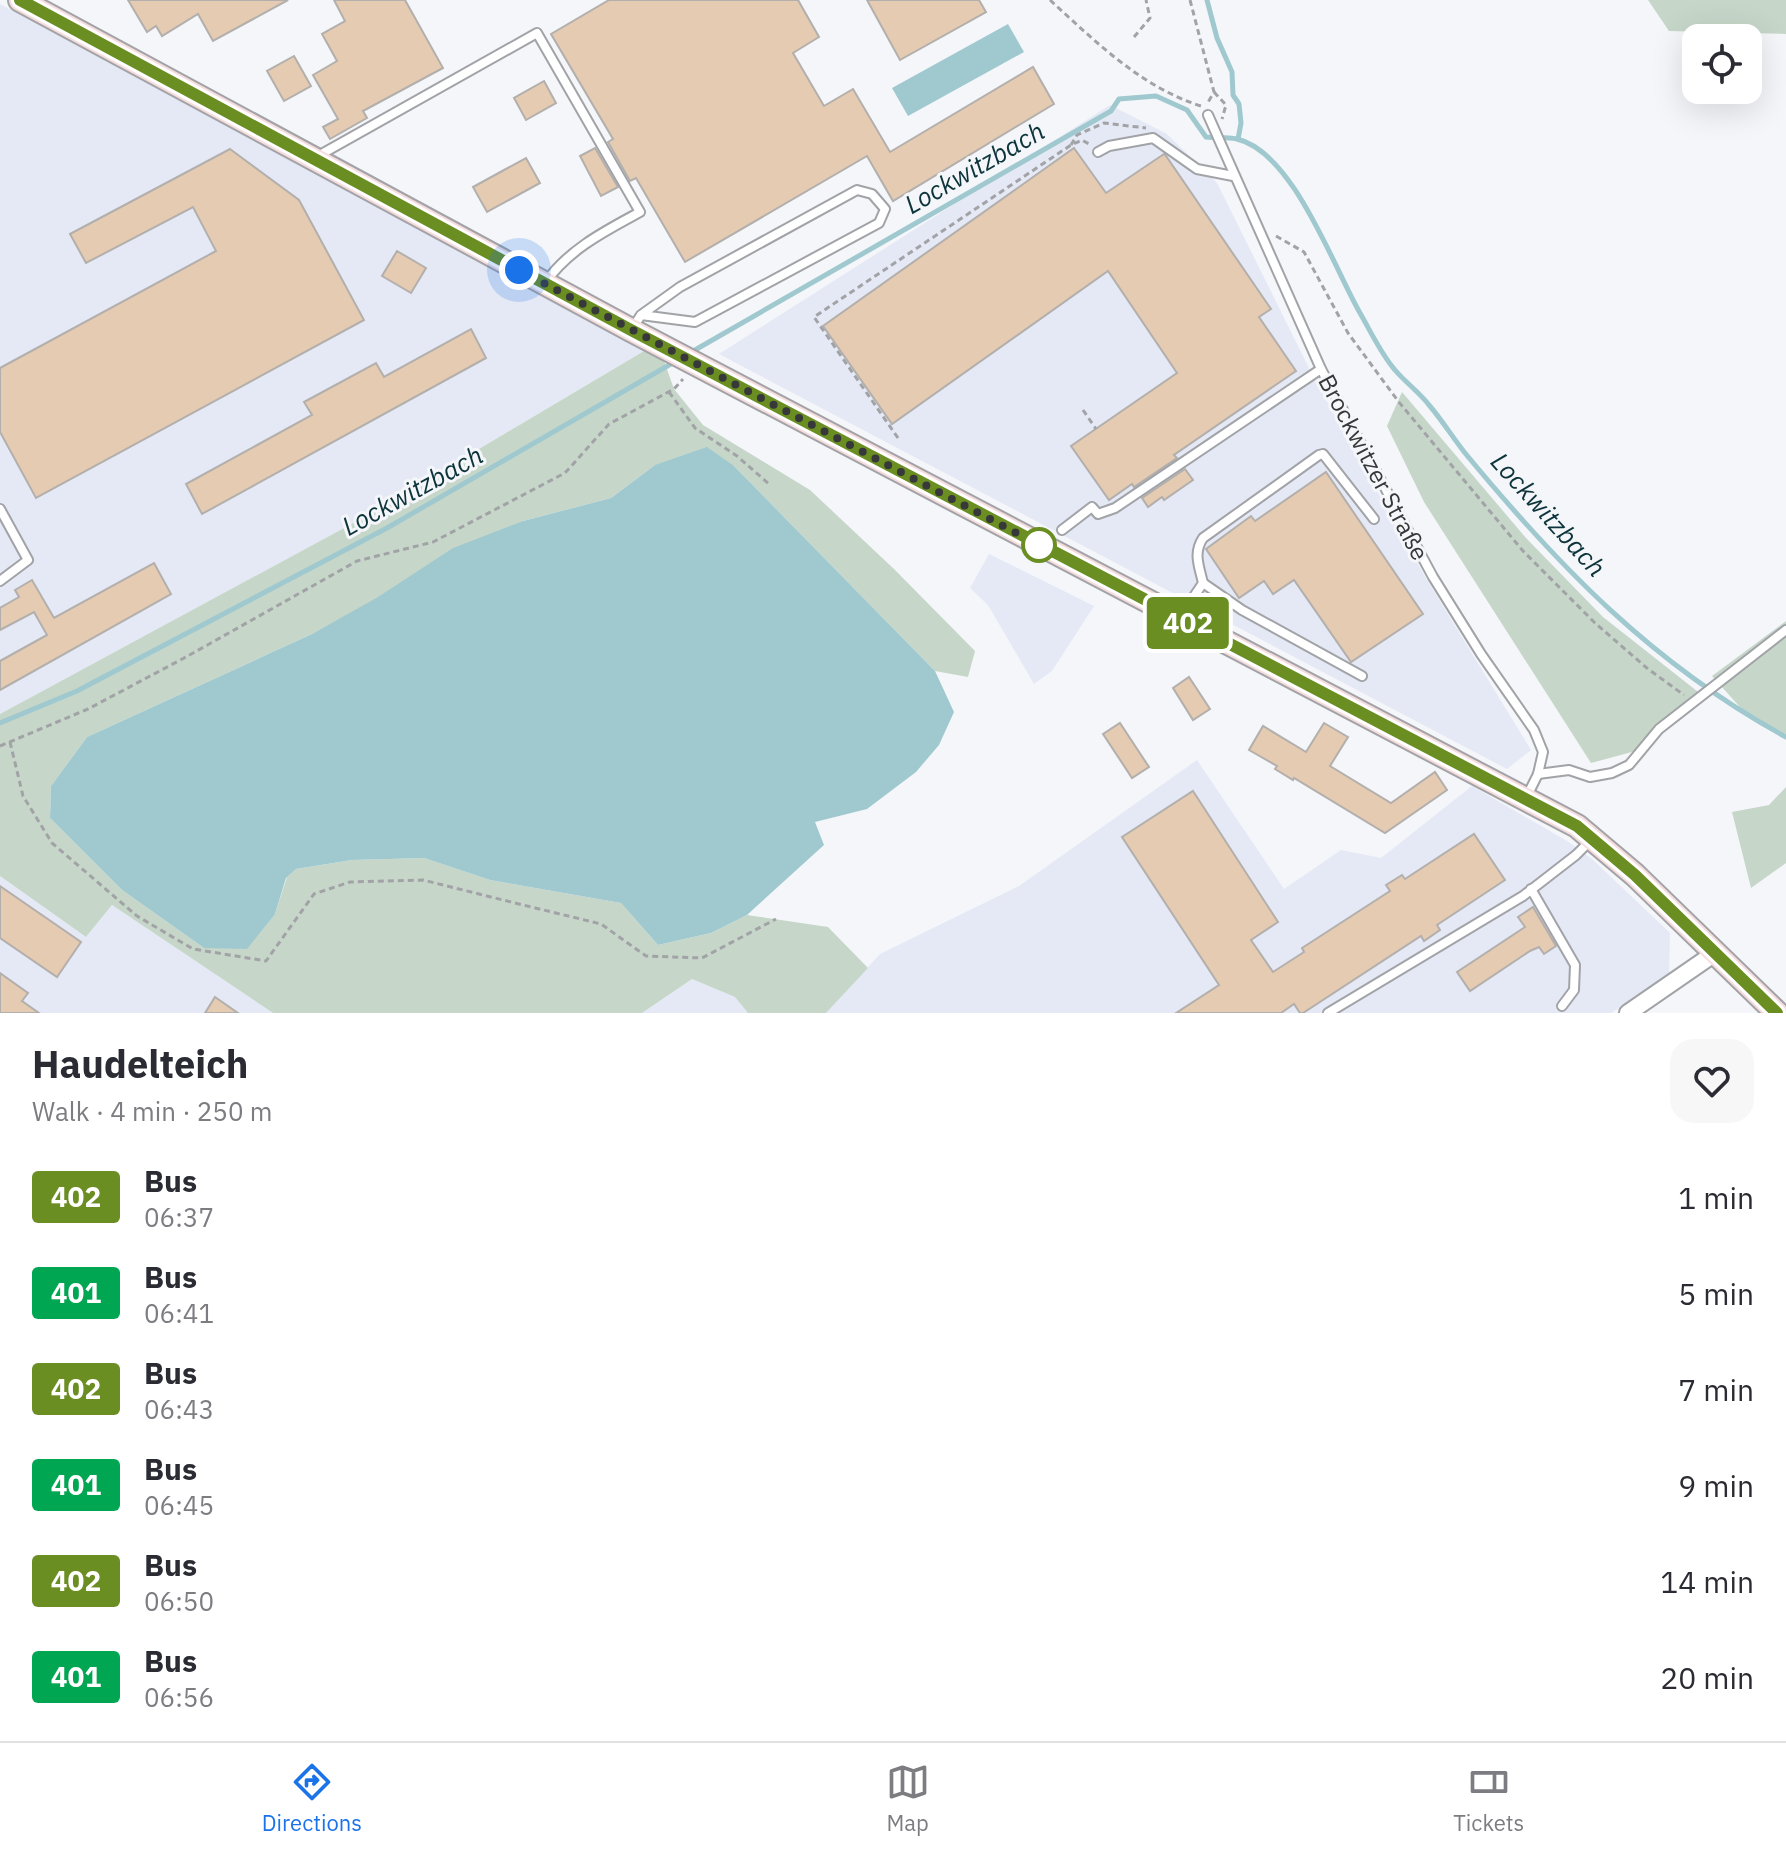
<!DOCTYPE html>
<meta charset="utf-8">
<style>
body{margin:0;font-family:"IBM Plex Sans",sans-serif;background:#f7f7f7;color:#2b2b33;height:100vh;display:flex;flex-direction:column;font-size:30px;white-space:nowrap}
*{box-sizing:border-box;margin:0}
p{font-size:26px;color:#7c7c81}
.icon{flex:none;width:44px;height:44px;fill:none;stroke:currentColor;stroke-width:2;stroke-linecap:round;stroke-linejoin:round}
.map{position:relative;height:1013px;overflow:hidden}
.details{display:flex;flex-direction:column;background:#fff;flex:1}
.details>*{flex:none}
.badge{padding:0 16px;border-radius:6px;font-size:28px;line-height:52px}
.buttons{position:absolute;left:1682px;top:24px;display:grid;gap:16px}
.buttons a{display:grid;place-items:center;width:80px;height:80px;border-radius:16px;background:#fff;box-shadow:0 8px 32px #0002;font-size:40px}
.you{position:absolute;width:40px;height:40px;margin:-20px;border:6px solid #fff;border-radius:50%;background:#1a73e8;box-shadow:0 0 0 12px #1a73e833}
.map>.badge{position:absolute;translate:-50% -50%;box-shadow:0 0 0 4px #fff}
.round{display:grid;place-items:center;flex:none;width:84px;height:84px;border-radius:24px;background:#f7f7f7}
.summary{display:flex;align-items:center;justify-content:space-between;height:136px;padding:0 32px}
h1{font-size:38px;font-weight:800;line-height:60px}
ul{padding:0;list-style:none}
li{display:flex;align-items:center;gap:24px;height:96px;padding:0 32px}
li div{flex:1}
li b{display:block;font-size:30px}
li em{font-style:normal}
li .badge{min-width:88px;font-weight:700;text-align:center}
.tab-bar{display:flex;justify-content:space-around;align-items:center;height:112px;border-top:2px solid #e1e1e2;background:#fff;font-size:22px;color:#7c7c81}
.tab-bar a{display:grid;justify-items:center;gap:4px}
.tab-bar .on{color:#1a73e8}
.map>svg:first-child{display:block}
.built{fill:#e5e9f5}
.green{fill:#c6d7ca}
.water{fill:#a0c9cf}
.lines{fill:none;stroke-linecap:round;stroke-linejoin:round}
.stream{stroke:#a0c9cf;stroke-width:5}
.building{fill:#e4cbb2;stroke:#b3afac;stroke-width:2}
.service-casing{stroke:#a1a3a7;stroke-width:12}
.minor-casing{stroke:#a1a3a7;stroke-width:20}
.secondary-casing{stroke:#a1a3a7;stroke-width:26}
.path{stroke:#a2a3a6;stroke-width:3;stroke-dasharray:6 4;stroke-linecap:butt}
.service{stroke:#fff;stroke-width:8}
.minor{stroke:#fff;stroke-width:16}
.secondary{stroke:#f8dddf;stroke-width:22}
.line-casing{stroke:#fff;stroke-width:18}
.line{stroke:#6b8e23;stroke-width:12}
.walk{stroke:#373839;stroke-width:8;stroke-dasharray:0 14.4}
.stop-dot{fill:#fff;stroke:#6b8e23;stroke-width:4}
.labels{text-anchor:middle;dominant-baseline:central;stroke-width:6;stroke-linejoin:round;paint-order:stroke}
.street-label{font-size:24px;fill:#373839;stroke:#f4f6fa}
.water-label{font-size:26px;font-style:italic;fill:#0c343a;stroke:#f4f6fa}
</style>
<div class="map">
<svg width="1786" height="1013" viewBox="0 0 1786 1013">
<rect width="100%" height="100%" fill="#f4f6fa"/>
<g class="built">
<path d="M0,4L644,351L368,515L0,714Z"/>
<path d="M1110,105L1167,134L1217,183L1316,382L1427,580L1531,750L1507,769L719,354Z"/>
<path d="M989,554L1094,606L1052,671L1034,684L988,605L970,588Z"/>
<path d="M1197,760L1284,889L1341,850L1381,858L1472,786L1567,841L1592,859L1670,933L1669,975L1611,1013H826L880,954L1019,886Z"/>
<path d="M0,876L86,937L112,905L273,1013H0Z"/>
<path d="M692,979L736,997L748,1013H642Z"/>
</g>
<g class="green">
<path d="M1648,0H1786V34L1669,31Z"/>
<path d="M644,351L664,361L674,389L703,425L810,490L894,569L975,651L968,677L935,671L734,466L655,465L611,498L523,521L312,634L87,737L51,786L50,818L122,890L204,948L275,914L287,877L296,869L352,860L424,858L490,880L621,903L658,945L711,933L747,915L828,927L868,968L826,1013H748L735,997L692,979L642,1013H273L112,905L86,937L0,876V714L368,515Z"/>
<path d="M1402,392L1526,538L1603,617L1702,695L1659,729L1643,749L1591,763L1424,502L1387,426Z"/>
<path d="M1786,621V737L1748,716L1712,676Z"/>
<path d="M1786,787V863L1751,888L1732,812L1769,805Z"/>
</g>
<g class="water">
<path d="M1008,24L1024,52L908,116L892,88Z"/>
<path d="M707,447L734,466L935,671L954,712L939,745L916,772L867,809L815,822L824,845L747,915L711,933L658,945L621,903L490,880L424,858L352,860L296,869L286,878L275,914L247,949L204,948L122,890L50,818L51,786L87,737L312,634L378,597L453,548L523,521L611,498L655,465Z"/>
</g>
<g class="lines">
<g class="stream">
<path d="M1207,0L1217,38L1232,72L1233,95L1239,104L1241,123L1238,139"/>
<path d="M688,354L1111,111L1119,99L1156,96L1187,110L1206,137C1216,138 1227,137 1237,139C1293,152 1333,266 1360,313C1371,332 1381,354 1395,370C1405,382 1419,392 1429,405C1442,420 1453,438 1465,453C1560,568 1654,665 1786,737"/>
<path d="M0,723L77,691L387,528L676,361"/>
</g>
</g>
<g class="building">
<path d="M128,0H288L213,41L198,14L162,36L156,26L147,32Z"/>
<path d="M334,0H405L443,68L363,111L367,118L330,139L323,127L338,119L313,75L337,61L322,34L345,21Z"/>
<path d="M609,0H798L819,37L793,53L824,106L853,89L890,152L1033,67L1054,104L893,201L867,156L685,262L636,178L630,181L608,142L613,139L551,34Z"/>
<path d="M867,0H979L986,12L900,60Z"/>
<path d="M294,56L311,86L284,101L267,71Z"/>
<path d="M544,81L556,103L526,120L514,98Z"/>
<path d="M595,148L618,187L601,196L580,156Z"/>
<path d="M1074,148L1106,193L1164,154L1166,156L1271,309L1259,317L1296,371L1174,455L1177,458L1134,487L1132,484L1109,500L1071,446L1177,373L1108,271L892,424L823,326Z"/>
<path d="M230,149L299,200L364,320L36,498L0,432V368L216,251L193,207L86,263L70,234Z"/>
<path d="M526,158L540,183L487,212L473,187Z"/>
<path d="M397,251L426,268L411,293L382,276Z"/>
<path d="M471,329L486,358L202,514L186,484L312,415L304,402L376,363L384,377Z"/>
<path d="M1185,469L1193,480L1164,500L1162,497L1148,507L1142,498Z"/>
<path d="M1326,472L1423,614L1351,662L1294,580L1273,594L1264,581L1239,598L1206,549L1251,516L1255,521Z"/>
<path d="M154,563L171,594L0,690V661L47,635L34,612L0,630V608L19,597L15,590L32,580L54,618Z"/>
<path d="M1189,677L1210,709L1193,720L1173,688Z"/>
<path d="M1120,723L1149,767L1132,778L1103,734Z"/>
<path d="M1324,723L1348,737L1330,766L1391,803L1435,772L1447,790L1385,833L1294,778L1293,780L1275,769L1277,766L1249,750L1263,726L1306,752Z"/>
<path d="M1193,791L1278,922L1251,940L1273,972L1304,952L1302,948L1390,891L1386,885L1402,875L1405,879L1474,834L1505,880L1437,925L1440,930L1424,941L1421,936L1303,1013H1300L1294,1004L1281,1013H1176L1219,985L1122,837Z"/>
<path d="M0,886L81,942L57,977L0,938Z"/>
<path d="M1533,907L1556,946L1544,954L1539,947L1530,951L1470,991L1457,972L1525,927L1518,917Z"/>
<path d="M0,973L28,993L22,1001L39,1013H0Z"/>
<path d="M215,997L238,1013H205Z"/>
</g>
<g class="lines">
<defs>
<g id="service">
<path d="M1208,115L1321,369L1433,577L1481,654L1534,730L1543,752L1538,774L1526,798"/>
<path d="M1098,152L1109,146L1153,138L1197,169L1233,176"/>
<path d="M318,156L537,33L640,212C605,231 569,249 545,283"/>
<path d="M632,329L641,315L680,287L857,190L872,194L885,209L879,223L695,322L641,315"/>
<path d="M0,509L28,560L0,581"/>
<path d="M1062,530L1092,507L1098,514L1115,508L1321,369"/>
<path d="M1203,583L1242,610L1362,676"/>
<path d="M1180,617L1203,583C1199,566 1193,553 1203,538L1319,455L1323,454L1374,519"/>
<path d="M1538,774L1569,770L1590,777L1612,773L1629,765L1659,729L1786,630"/>
<path d="M1531,889L1575,965L1574,990L1562,1006"/>
<path d="M1328,1013L1523,896L1576,855L1592,839"/>
</g>
<path id="minor" d="M1628,1013L1715,953"/>
<path id="secondary" d="M20,0L631,330L1577,826L1635,875L1777,1013"/>
</defs>
<use href="#service" class="service-casing"/>
<use href="#minor" class="minor-casing"/>
<use href="#secondary" class="secondary-casing"/>
<g class="path">
<path d="M1050,0C1096,42 1141,87 1201,106"/>
<path d="M1190,0L1214,92L1207,104"/>
<path d="M1134,37L1150,18L1146,0"/>
<path d="M1214,92L1226,105L1222,119"/>
<path d="M1071,145L1077,135L1104,123L1146,128"/>
<path d="M1276,236L1304,252L1348,333L1398,401L1523,551L1595,623L1648,669L1684,695"/>
<path d="M669,392L695,428L737,456L769,484"/>
<path d="M1083,410L1096,429"/>
<path d="M898,438L814,317L1071,145L1082,140L1089,144"/>
<path d="M10,742L23,796L52,843L137,916L193,949L266,961L314,894L350,882L423,880L519,904L601,924L646,956L702,958L776,919"/>
<path d="M0,746L88,709L186,657L357,561L433,542L565,473L609,424L674,389L683,379"/>
</g>
<use href="#service" class="service"/>
<use href="#minor" class="minor"/>
<use href="#secondary" class="secondary"/>
</g>
<g class="lines">
<defs>
<path id="line" d="M20,0L631,330L1577,826L1635,875L1777,1013"/>
</defs>
<use href="#line" class="line-casing"/>
<use href="#line" class="line"/>
<path class="walk" d="M519,270L1039,545"/>
</g>
<circle class="stop-dot" cx="1039" cy="545" r="16"/>
<g class="labels">
<g class="street-label">
<text transform="translate(1374 467) rotate(62)">Brockwitzer Straße</text>
</g>
<g class="water-label">
<text transform="translate(974 167) rotate(-30)">Lockwitzbach</text>
<text transform="translate(412 490) rotate(-29)">Lockwitzbach</text>
<text transform="translate(1549 514) rotate(48)">Lockwitzbach</text>
</g>
</g>
</svg>
<div class="buttons">
<a><svg class="icon" aria-label="locate" viewBox="0 0 24 24"><circle cx="12" cy="12" r="6"/><path d="M12 2v4M12 18v4M2 12h4M18 12h4"/></svg></a>
</div>
<div class="you" style="left:519px;top:270px"></div>
<b class="badge" style="left:1188px;top:623px;background:#6b8e23;color:#fff">402</b>
</div>
<section class="details">
<div class="summary"><div><h1>Haudelteich</h1><p>Walk · 4 min · 250 m</p></div><a class="round"><svg class="icon" aria-label="heart" viewBox="0 0 24 24"><path d="M12 20l-8-8c-3-5 5-10 8-4 3-6 11-1 8 4z"/></svg></a></div>
<ul>
<li><span class="badge" style="background:#6b8e23;color:#fff">402</span><div><b>Bus</b><p>06:37</p></div><em>1 min</em></li>
<li><span class="badge" style="background:#00a651;color:#fff">401</span><div><b>Bus</b><p>06:41</p></div><em>5 min</em></li>
<li><span class="badge" style="background:#6b8e23;color:#fff">402</span><div><b>Bus</b><p>06:43</p></div><em>7 min</em></li>
<li><span class="badge" style="background:#00a651;color:#fff">401</span><div><b>Bus</b><p>06:45</p></div><em>9 min</em></li>
<li><span class="badge" style="background:#6b8e23;color:#fff">402</span><div><b>Bus</b><p>06:50</p></div><em>14 min</em></li>
<li><span class="badge" style="background:#00a651;color:#fff">401</span><div><b>Bus</b><p>06:56</p></div><em>20 min</em></li>
</ul>
</section>
<nav class="tab-bar">
<a class="on"><svg class="icon" aria-label="directions" viewBox="0 0 24 24"><path d="M12 3l9 9-9 9-9-9zM9 14v-3h6M13 9l2 2-2 2"/></svg>Directions</a>
<a><svg class="icon" aria-label="map" viewBox="0 0 24 24"><path d="M3 6l6-2 6 2 6-2v14l-6 2-6-2-6 2zM9 4v14M15 6v14"/></svg>Map</a>
<a><svg class="icon" aria-label="tickets" viewBox="0 0 24 24"><path d="M3 7h18v10H3zM15 7v10"/></svg>Tickets</a>
</nav>
